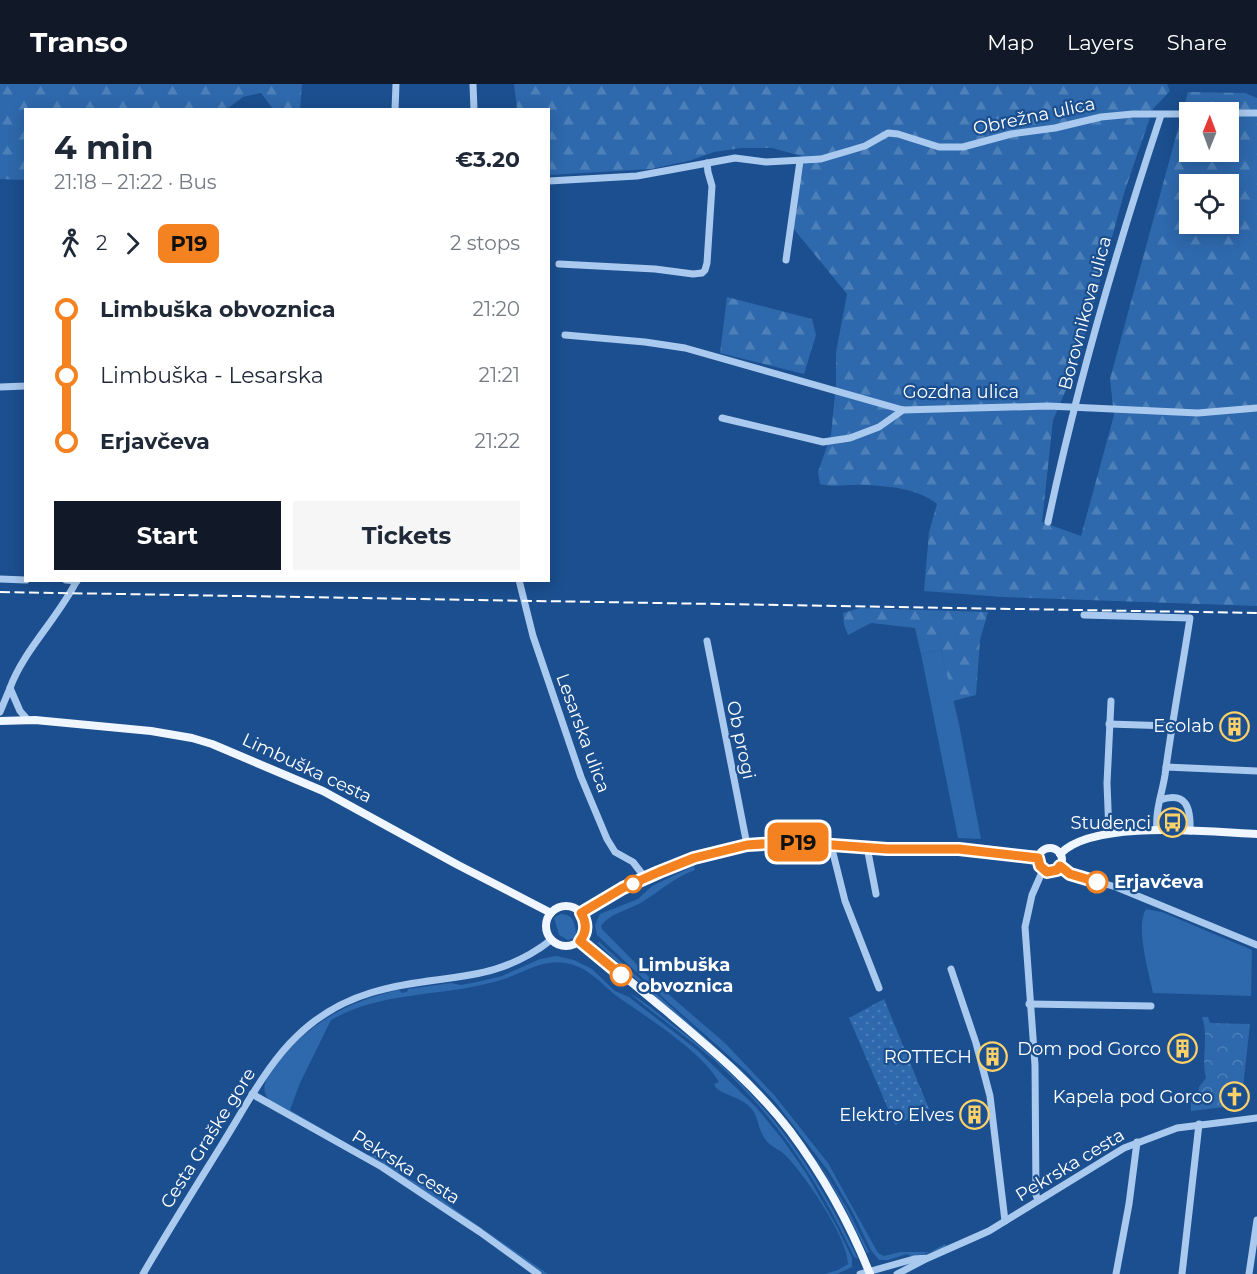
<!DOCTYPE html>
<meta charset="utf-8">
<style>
body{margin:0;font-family:Montserrat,sans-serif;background:#f6f6f7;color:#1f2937;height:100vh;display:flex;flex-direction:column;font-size:22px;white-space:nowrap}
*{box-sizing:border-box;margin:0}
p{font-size:20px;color:#747a83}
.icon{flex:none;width:33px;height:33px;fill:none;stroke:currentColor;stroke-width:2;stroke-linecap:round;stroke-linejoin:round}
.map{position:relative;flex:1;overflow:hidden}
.sheet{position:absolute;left:24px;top:24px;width:526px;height:474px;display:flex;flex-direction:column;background:#fff;border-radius:0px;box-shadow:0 3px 15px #0003}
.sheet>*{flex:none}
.badge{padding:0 12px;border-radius:9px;font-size:21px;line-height:39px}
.needle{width:39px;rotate:1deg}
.buttons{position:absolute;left:1179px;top:18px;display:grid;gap:12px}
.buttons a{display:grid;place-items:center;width:60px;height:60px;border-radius:0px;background:#fff;box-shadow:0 3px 15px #0003;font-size:30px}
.map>.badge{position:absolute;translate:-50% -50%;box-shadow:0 0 0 3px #fff}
.legs{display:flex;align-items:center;gap:9px;height:66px;padding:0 30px;font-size:20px}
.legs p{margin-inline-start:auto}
.head{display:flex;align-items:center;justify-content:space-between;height:102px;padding:0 30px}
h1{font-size:33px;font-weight:700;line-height:45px}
.action{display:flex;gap:12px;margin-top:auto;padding:12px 30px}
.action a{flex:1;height:69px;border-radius:0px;background:#111827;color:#fff;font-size:24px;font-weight:700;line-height:69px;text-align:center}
.action a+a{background:#f6f6f7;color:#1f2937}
ul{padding:0 30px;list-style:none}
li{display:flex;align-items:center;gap:21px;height:66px;font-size:22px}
li i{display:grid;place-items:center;width:9px;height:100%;margin:0 8px;background:currentColor}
li i::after{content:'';width:15px;height:15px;margin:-8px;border:4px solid;border-radius:50%;background:#fff}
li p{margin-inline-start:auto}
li:first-child i{background:linear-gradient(#0000 50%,currentColor 0)}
li:last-child i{background:linear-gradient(currentColor 50%,#0000 0)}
header{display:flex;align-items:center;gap:36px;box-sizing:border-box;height:84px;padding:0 30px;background:#111827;color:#fff}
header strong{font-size:28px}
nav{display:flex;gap:33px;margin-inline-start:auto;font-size:21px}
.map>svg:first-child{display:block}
.grass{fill:#2e69ad}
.forest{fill:url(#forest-firs);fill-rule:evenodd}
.park{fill:url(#park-crowns)}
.garden{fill:url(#garden-dots)}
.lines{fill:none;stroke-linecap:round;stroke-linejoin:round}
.minor{stroke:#a9c9ee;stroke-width:7}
.major{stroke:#f0f6ff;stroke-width:8}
.rail{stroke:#fff;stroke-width:2;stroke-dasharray:10 4.5;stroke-linecap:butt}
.line-1-casing{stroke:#fff;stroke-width:14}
.line-1{stroke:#f58220;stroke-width:9}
.stop-1-dot{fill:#fff;stroke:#f58220;stroke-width:3}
.labels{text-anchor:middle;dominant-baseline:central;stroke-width:4.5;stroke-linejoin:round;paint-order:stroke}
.street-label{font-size:18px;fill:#fff;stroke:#1b4f8f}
.poi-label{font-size:18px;fill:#fff;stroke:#1b4f8f;text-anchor:end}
.stop-label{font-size:18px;font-weight:bold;fill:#fff;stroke:#1b4f8f;text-anchor:start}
</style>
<header>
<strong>Transo</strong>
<nav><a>Map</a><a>Layers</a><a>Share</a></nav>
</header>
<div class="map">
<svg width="1257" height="1190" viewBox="0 0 1257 1190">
<defs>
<pattern id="forest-firs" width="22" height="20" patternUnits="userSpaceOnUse" patternTransform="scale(1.5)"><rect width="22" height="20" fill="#2e69ad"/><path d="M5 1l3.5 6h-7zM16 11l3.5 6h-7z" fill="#4d80b9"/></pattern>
<pattern id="park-crowns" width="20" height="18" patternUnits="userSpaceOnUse" patternTransform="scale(1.5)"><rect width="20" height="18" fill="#2e69ad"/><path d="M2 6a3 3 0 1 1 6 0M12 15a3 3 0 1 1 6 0" fill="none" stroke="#4d80b9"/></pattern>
<pattern id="garden-dots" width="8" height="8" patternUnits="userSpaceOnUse" patternTransform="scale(1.5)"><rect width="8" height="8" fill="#2e69ad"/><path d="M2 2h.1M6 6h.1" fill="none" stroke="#4d80b9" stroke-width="1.8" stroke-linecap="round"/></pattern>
</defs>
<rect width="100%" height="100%" fill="#1b4f8f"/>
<g class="grass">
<path d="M941,565L959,640L981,755L958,754L921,570Z"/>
<path d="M694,782L695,786C676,792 659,808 642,818C629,826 610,829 601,842L602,845L652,896L726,960L775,1012L828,1079L878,1169L884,1172L900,1168H930L945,1160L947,1163L913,1173L907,1170L888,1176H879L871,1166L853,1129L829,1088L776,1019L746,987L668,918L597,851L595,841L600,830L638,815L652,802Z"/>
<path d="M1146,825L1162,828L1252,866L1251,912L1153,909C1149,889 1135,842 1146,825Z"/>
<path d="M560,830C576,830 574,841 577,853L568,856L559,851L554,834Z"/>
<path d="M599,858L743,988L769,1016L823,1085L847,1124L869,1168L867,1169L846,1126L823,1086L768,1017L597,859Z"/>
<path d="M556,872L574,876L592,885L615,907L629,913L696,965L756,1023L783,1056L806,1089L837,1143L852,1174V1183L837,1190H825L838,1186L848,1180C848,1154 805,1091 786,1072C780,1065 770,1063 765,1055C757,1044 759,1031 749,1022C739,1013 726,1012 716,1004L714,1000L719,998C701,967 648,934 618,913C601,900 588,882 565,879C543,875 523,889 504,895C445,914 386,905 331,936L300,999L290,1026L367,1071L374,1072L381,1068H386L395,1077L400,1090L431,1106L457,1127L548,1190H542L419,1104L269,1016C259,1004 267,994 275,983C306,940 348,917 399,906L402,909L407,908L408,905L451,899L461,901L477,898L502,892L540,875Z"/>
<path d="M629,909C644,917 659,930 673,941C760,1005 812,1078 858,1175L854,1173C820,1099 776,1032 715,977C687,953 657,932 629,909Z"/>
</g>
<g class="forest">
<path d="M0,0H302L300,25H273L261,9L243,13L227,25L26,26L25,96L0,95Z"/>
<path d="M514,0H1167L1170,7L1153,25L1125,106L1077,280L1053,336L1042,438L1081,452L1114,331L1110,295L1188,8L1245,9L1257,14V522L1003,513L924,507L929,448L937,420C918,404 888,402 864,401C849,400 835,404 820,400L818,388L831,351L836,300V268L847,210L793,144L802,72L772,64H741L714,68L692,76L651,85L549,91V26L517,25ZM1190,28H1228V68H1190ZM1190,100H1228V140H1190Z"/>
<path d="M727,213L812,235L816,251L804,290L720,269Z"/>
<path d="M860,524L988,528L980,556L976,611L953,617L941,565L921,570L915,544L871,539L848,551L844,541L843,529Z"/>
</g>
<path class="park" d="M1202,933H1208L1210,939L1250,940L1241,1021L1191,1027V1018L1197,1016L1199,1003L1206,994C1201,974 1209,953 1202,933Z"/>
<path class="garden" d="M884,915L929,1025L895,1041L849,934Z"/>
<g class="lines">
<g class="minor">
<path d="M473,0L474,26"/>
<path d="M395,26L396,0"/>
<path d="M1228,29H1257"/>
<path d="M549,97L637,92L735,74L766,78L821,75L865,62L888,49L898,50L939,63H963L1011,50L1055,44L1101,33L1133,30H1190"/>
<path d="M786,176L800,77"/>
<path d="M559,180L655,185L693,190L702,189L705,186L707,179L712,102L708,88L707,79"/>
<path d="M565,251L645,258L685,264L903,326L1048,322L1198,329L1257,324"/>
<path d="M0,303L26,302"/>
<path d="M722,334L823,358L850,354L879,343L903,326"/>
<path d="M1048,438C1077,300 1117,164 1161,31"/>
<path d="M0,495L26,496"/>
<path d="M66,496L77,497"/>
<path d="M519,496L533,552L581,693L607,755L615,768L633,778L646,795"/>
<path d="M1084,531L1190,534C1182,586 1172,638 1165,691C1162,710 1155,727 1157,746"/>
<path d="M707,557L747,761"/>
<path d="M10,604C23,567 59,533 77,496"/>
<path d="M0,628L10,604L20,627L27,635"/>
<path d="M1109,640L1171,642"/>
<path d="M1166,683L1257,687"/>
<path d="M1160,716C1186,707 1191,723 1190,747"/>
<path d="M1109,750L1107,699L1111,617"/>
<path d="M831,761L845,817L879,904"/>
<path d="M867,763L876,810"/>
<path d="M1060,782L1070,790L1116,803L1257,861"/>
<path d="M951,885L976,959L990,1012L1005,1137"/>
<path d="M1029,920L1151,922"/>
<path d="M252,1010L382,1083L480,1148L538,1190"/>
<path d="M1038,1116L1036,1111L1035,981L1025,843L1032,811L1043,786"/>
<path d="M143,1190C168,1147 195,1104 221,1062C262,996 289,934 370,909C437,888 491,903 551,856"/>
<path d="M860,1190L914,1175L928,1174L989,1147L1124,1064L1177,1044L1257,1034"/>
<path d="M897,1190L926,1175"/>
<path d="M1116,1190L1129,1120L1137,1058"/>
<path d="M1182,1190L1199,1040"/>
<path d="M1249,1190L1257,1136"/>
</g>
<g class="major">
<path d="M0,637L35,636L151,647L192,654L212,660L323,707L458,781L551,829"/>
<circle cx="1050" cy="776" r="12"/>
<path d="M1060,770C1093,735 1210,748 1257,750"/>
<circle cx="566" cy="842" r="20"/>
<path d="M581,829L623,804L659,788L694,774L747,761L792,758L887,764H959L1038,774"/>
<path d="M580,857C609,879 637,903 665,926C709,963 754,1000 790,1047C822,1090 850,1140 870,1190"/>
</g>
<path class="rail" d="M0,508L1257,529"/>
</g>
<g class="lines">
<defs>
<path id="line-1" d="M621,891L580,857C587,848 587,839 581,829L623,804L659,788L694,774L747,761L792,758L887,765H959L1038,774L1040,782L1047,788L1057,786L1060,782L1070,790L1097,798"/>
</defs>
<use href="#line-1" class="line-1-casing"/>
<use href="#line-1" class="line-1"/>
</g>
<defs>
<symbol id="building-ring" viewBox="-11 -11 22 22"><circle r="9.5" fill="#1b4f8f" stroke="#ffd166" stroke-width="1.5"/><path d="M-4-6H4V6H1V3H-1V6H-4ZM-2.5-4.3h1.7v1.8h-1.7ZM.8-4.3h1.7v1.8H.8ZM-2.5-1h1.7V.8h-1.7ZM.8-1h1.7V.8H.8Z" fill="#ffd166"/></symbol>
<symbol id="bus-ring" viewBox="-11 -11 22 22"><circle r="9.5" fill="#1b4f8f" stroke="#ffd166" stroke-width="1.5"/><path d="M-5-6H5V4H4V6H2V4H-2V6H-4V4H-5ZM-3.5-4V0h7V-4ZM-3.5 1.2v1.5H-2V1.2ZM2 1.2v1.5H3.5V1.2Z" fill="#ffd166"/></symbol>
<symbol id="church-ring" viewBox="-11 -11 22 22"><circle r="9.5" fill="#1b4f8f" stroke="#ffd166" stroke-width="1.5"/><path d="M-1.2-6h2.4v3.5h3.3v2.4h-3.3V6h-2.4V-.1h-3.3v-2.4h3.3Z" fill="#ffd166"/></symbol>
</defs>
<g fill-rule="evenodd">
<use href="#building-ring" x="1218" y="626" width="33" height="33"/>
<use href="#bus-ring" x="1156" y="722" width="33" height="33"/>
<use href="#building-ring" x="1166" y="948" width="33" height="33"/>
<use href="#building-ring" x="976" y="956" width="33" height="33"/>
<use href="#church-ring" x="1218" y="996" width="33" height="33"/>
<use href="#building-ring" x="958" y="1014" width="33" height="33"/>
</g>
<g class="stop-1-dot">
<circle cx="1097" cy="798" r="10"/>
<circle cx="633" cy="800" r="8"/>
<circle cx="621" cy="891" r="10"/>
</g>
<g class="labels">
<g class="street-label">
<text transform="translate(1034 32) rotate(-12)">Obrežna ulica</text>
<text transform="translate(1085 229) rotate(-75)">Borovnikova ulica</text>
<text x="961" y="308">Gozdna ulica</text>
<text transform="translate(583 649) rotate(70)">Lesarska ulica</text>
<text transform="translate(741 656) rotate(78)">Ob progi</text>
<text transform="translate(307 684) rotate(25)">Limbuška cesta</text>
<text transform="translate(208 1054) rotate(-58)">Cesta Graške gore</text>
<text transform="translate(1070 1081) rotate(-31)">Pekrska cesta</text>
<text transform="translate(406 1083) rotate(32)">Pekrska cesta</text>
</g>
<g class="poi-label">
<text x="1214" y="642">Ecolab</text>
<text x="1151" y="739">Studenci</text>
<text x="1161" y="965">Dom pod Gorco</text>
<text x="972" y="973">ROTTECH</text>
<text x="1213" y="1013">Kapela pod Gorco</text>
<text x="954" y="1031">Elektro Elves</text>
</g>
<g class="stop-label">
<text x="1114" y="798">Erjavčeva</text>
<text x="638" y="881">Limbuška<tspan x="638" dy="21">obvoznica</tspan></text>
</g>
</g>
</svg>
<div class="buttons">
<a><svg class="needle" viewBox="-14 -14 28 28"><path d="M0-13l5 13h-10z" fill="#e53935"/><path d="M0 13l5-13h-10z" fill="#747a83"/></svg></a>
<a><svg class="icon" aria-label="locate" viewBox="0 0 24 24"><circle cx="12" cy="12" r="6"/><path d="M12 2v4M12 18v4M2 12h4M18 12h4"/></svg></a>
</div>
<b class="badge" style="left:798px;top:758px;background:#f58220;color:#111">P19</b>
<section class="sheet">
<div class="head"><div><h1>4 min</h1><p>21:18 – 21:22 · Bus</p></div><b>€3.20</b></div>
<div class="legs"><svg class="icon" aria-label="walk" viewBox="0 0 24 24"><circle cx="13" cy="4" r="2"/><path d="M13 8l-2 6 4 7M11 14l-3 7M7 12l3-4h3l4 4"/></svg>2<svg class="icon" aria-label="forward" viewBox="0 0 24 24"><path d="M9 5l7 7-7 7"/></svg><b class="badge" style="background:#f58220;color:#111">P19</b><p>2 stops</p></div>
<ul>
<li><i style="color:#f58220"></i><b>Limbuška obvoznica</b><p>21:20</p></li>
<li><i style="color:#f58220"></i><span>Limbuška - Lesarska</span><p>21:21</p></li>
<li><i style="color:#f58220"></i><b>Erjavčeva</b><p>21:22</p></li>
</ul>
<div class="action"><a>Start</a><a>Tickets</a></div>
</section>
</div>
